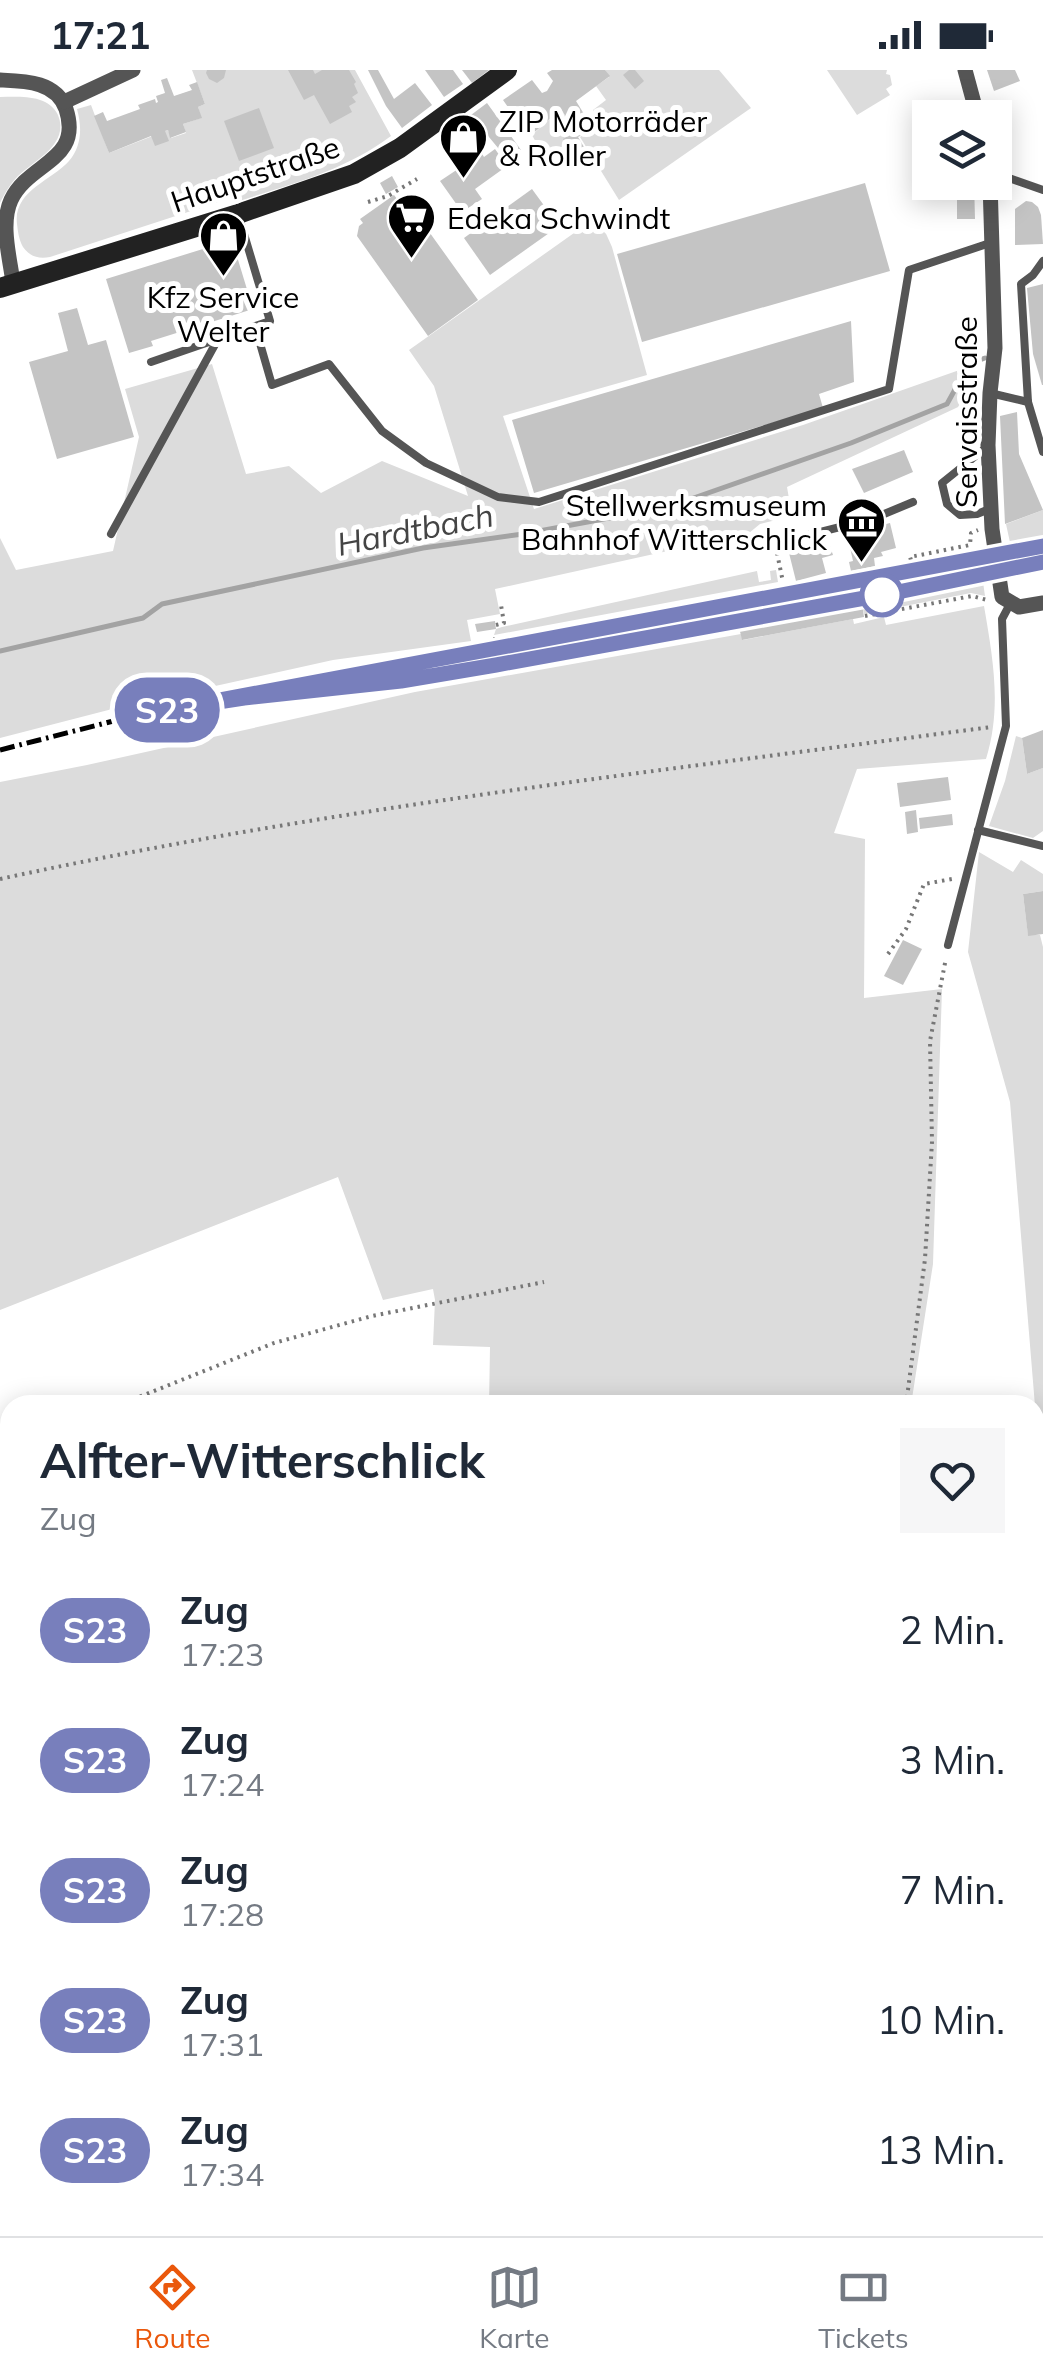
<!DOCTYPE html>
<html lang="de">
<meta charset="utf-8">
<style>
body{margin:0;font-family:Mulish,sans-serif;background:#f6f6f7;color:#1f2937;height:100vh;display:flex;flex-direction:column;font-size:38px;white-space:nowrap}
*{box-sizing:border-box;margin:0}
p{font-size:32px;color:#747a83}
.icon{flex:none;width:55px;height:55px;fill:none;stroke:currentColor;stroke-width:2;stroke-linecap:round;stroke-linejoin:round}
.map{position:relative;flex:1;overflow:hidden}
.panel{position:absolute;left:0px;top:1325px;width:1045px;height:842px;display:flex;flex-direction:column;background:#fff;border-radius:30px 30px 0 0;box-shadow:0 5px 25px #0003}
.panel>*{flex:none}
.badge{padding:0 20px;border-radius:32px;font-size:35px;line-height:65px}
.buttons{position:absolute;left:912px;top:30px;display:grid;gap:20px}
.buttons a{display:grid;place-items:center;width:100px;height:100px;border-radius:0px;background:#fff;box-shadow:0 5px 25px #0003;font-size:50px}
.map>.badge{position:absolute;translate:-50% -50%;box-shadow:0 0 0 5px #fff}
.round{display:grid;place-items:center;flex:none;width:105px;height:105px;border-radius:0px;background:#f6f6f7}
.overview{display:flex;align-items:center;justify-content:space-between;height:170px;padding:0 40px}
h1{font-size:48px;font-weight:700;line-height:75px}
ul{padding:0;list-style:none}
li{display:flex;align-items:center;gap:30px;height:130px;padding:0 40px}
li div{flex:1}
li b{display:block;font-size:38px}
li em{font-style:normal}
li .badge{min-width:110px;font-weight:700;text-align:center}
.status{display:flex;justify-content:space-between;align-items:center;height:70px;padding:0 50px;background:#fff;direction:ltr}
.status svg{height:28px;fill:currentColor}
.menu{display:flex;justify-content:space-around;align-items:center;height:140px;border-top:2px solid #e0e1e3;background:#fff;font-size:28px;color:#747a83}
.menu a{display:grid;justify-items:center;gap:5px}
.menu .active{color:#ea580c}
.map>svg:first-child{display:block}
.green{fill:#dcdcdc}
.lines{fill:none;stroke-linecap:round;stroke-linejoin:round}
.stream{stroke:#a3a3a3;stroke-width:5}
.building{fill:#c4c4c4}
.path{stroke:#777;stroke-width:4;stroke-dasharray:2.5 5;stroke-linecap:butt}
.lane{stroke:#555;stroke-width:8}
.street{stroke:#555;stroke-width:15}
.secondary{stroke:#222;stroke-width:20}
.rail{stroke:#000;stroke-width:5;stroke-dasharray:15 5 2.5 5;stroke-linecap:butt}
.line-casing{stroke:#fff;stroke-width:22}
.line{stroke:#787fbc;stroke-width:15}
.stop-dot{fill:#fff;stroke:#787fbc;stroke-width:5}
.labels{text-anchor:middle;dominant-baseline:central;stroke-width:10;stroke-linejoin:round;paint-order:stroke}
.poi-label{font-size:30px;fill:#000;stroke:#fff;text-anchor:start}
.street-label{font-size:30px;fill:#000;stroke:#fff}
.water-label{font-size:32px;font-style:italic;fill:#444;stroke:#fff}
</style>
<div class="status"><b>17:21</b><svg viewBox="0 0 49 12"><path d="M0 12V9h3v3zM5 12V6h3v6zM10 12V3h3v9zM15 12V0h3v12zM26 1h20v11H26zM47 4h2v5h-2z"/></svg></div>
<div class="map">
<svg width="1043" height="2166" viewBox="0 0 1043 2166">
<rect width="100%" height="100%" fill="#fff"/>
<g class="green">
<path d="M192,0H355L391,66C346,100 292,114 239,131L237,126L50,187C39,189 30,187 23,177C19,170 18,162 17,154C13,121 51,111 69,91C82,76 82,57 77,39L91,35L109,83L168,60L171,68L186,63L183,54L201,48L198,37L205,34Z"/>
<path d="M605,0H719L751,38L619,130L580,67L595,55L593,40L606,30L596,16L609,7Z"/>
<path d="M827,0H887L886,4L890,5L892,15L886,19L890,25L857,45Z"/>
<path d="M0,27C19,27 48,24 58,45C70,74 35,90 18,106C10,114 5,123 0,133Z"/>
<path d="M561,39L575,61L564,68L566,74L538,93L531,82L538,76L532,65Z"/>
<path d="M598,146L612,177L647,305L503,346L534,439L803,355L968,297L971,331L787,417L792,446L760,454L749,463L495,519L500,544L467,550L471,571L333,590L120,637L0,668V468L16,500L113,481L139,367L125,319L212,294L246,404L289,396L321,423L382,391L468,426L434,316L409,280Z"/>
<path d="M1043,440V469L1011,477L1006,454Z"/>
<path d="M776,500L778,512L494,565L496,559L502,557L757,501L759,512L771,510L770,501Z"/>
<path d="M983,512L985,526L971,523L864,544L862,535Z"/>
<path d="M984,536C993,589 1002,637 986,689L857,699L834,763L865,769L864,928L942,919L933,1194L911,1335H489L490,1277L433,1275L435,1230L433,1219L383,1230L338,1107L0,1240V712L87,695L415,622L741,564L743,570L853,549L854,554L884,547L886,555Z"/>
<path d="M1016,666L1022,668L1027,704L1043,698V761L1033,768L989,756L1005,711Z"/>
<path d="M979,782L1013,802L1021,790L1043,804V821L1023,824L1028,865H1040L1043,877V1585L1035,1586L1036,1348L1010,1032L968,882Z"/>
<path d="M1043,1603V1775L1035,1729V1604Z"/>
<path d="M1043,2029V2166H837L835,2158H1035V2031Z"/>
<path d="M554,2158H663L665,2166H556Z"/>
</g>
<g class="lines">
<path class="stream" d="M0,581L143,548L162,534L423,478L523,464L668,437L851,373L947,334L969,294L985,288"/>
</g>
<g class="building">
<path d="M207,0H226L224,8L217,13L209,9L206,3Z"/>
<path d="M288,0H313L315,4L322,0H349L356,12L354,14L358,23L352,27L356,32L349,36L352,42L330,54L314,25L304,30Z"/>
<path d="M368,0H378L394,29L415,13L432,35L402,58L386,36Z"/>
<path d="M425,0H453L463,14L444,27Z"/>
<path d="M462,0H489L472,13Z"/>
<path d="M552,0H605L610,6L576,31L584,44L580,46L590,61L578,67L584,77L570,86L564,77L567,75L563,69L575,61L561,39L529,67L503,30L532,10L542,23L547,21L553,11L547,3Z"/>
<path d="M629,0H635L644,11L635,19L623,5Z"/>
<path d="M987,0H1015L1020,11L994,21Z"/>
<path d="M167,8L174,26L192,20L189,15L197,12L205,34L198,37L202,48L183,54L186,62L170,68L168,60L165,61L169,71L155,76L151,66L109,83L94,46L103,42L107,51L140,39L138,35L155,29L156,33L158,32L156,26L165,23L161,10Z"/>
<path d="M487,33L521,80L508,90L484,61L479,64L467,48Z"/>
<path d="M259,38L274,78L239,91L224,51Z"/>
<path d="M469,68L475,73L484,87L495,79L507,96L475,119L482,129L462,142L440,111L473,89L462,73Z"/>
<path d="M392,106L398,117L386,124L380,113Z"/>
<path d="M957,112H974L975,149H957Z"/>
<path d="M865,113L890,201L642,272L617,184Z"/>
<path d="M532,119L559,156L490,205L464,168Z"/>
<path d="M394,125L397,129L407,131L478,230L428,266L357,166L359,156L363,153L360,149Z"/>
<path d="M1026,131L1032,132L1038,137L1041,145L1043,174L1015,175V139Z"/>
<path d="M232,170L253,239L151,271L153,276L129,283L106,209Z"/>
<path d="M1043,214V315H1042L1033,284L1027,218Z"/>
<path d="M77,238L88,275L106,270L134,367L57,389L29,292L68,281L58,243Z"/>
<path d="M851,251L854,312L819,324L823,338L534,423L512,350Z"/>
<path d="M1017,342L1019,384L1043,440L1005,454L1000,346Z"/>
<path d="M904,380L913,402L864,423L852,399Z"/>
<path d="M890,453L896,478L881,482L883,486L874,488L875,496L851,501L849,492L853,491L847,464Z"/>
<path d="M818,471L820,479L830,476L833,485L822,488L826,503L796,511L788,479Z"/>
<path d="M862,534L864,547L742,570L739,557Z"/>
<path d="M495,551L496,559L477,562L475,554Z"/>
<path d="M1043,660V698L1027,704L1022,668Z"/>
<path d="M948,707L951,730L900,737L897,713Z"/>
<path d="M916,740L918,762L907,764L905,742Z"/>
<path d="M952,744L953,755L920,759L919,748Z"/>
<path d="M1043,821V864L1028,866L1023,824Z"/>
<path d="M903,870L922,879L903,915L884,906Z"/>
<path d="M692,2158H722L724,2166H679L678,2161Z"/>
<path d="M738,2158H811L813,2166H739Z"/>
</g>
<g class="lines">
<g class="path">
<path d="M951,124L957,123"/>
<path d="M368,132L388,126L417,109"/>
<path d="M965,359L972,348"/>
<path d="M777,483L783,512"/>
<path d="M911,490L910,487L970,475L971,463L978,460"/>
<path d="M865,546L972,526L987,530"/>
<path d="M496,555L504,553L501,535"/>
<path d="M493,569H495"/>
<path d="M411,617H415"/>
<path d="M0,809C327,738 660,701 991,657"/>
<path d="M888,884L906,859L924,814L952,809"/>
<path d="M119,1335L274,1273L372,1246L544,1212"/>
<path d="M906,1335L925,1189L932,1072L930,971L946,888"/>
<path d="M0,1440L10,1426"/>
<path d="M545,2158L546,2166"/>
</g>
<g class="lane">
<path d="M995,103L1043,120"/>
<path d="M1043,191L1033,205L1021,214L1028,332L1043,382"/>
<path d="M255,256L272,315L329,294L382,361L426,393L498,427L539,432L889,319L909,200L990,173"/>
<path d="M151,292L270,251L238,144"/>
<path d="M990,323L1028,332"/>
<path d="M988,376L942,413L947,434L960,445L977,444L992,438"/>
<path d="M111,464L218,269"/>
<path d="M757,478L872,449L913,432"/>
<path d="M978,760L1043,776"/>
<path d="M948,875L1006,656L1002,549L1010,534"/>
</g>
<g class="street">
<path d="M965,0L978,48"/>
<path d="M0,10C24,11 56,11 66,39C83,91 29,92 11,130C0,154 10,188 13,213"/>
<path d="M64,32L133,0"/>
<path d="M990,112L995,278L990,323L988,375L992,459L1002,527L1019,537L1043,533"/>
<path d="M0,1586L10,1590"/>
<path d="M1035,1595L1043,1594"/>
</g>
<path class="secondary" d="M0,218L238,144L354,104L400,78L507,0"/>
<g class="rail">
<path d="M359,615L401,611C615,573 830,537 1043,492"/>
<path d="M0,680L129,647L319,610L1043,476"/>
</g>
</g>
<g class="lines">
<defs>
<path id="line" d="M1043,476L166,640L244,628L401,611L496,595L898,522L1043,492"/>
</defs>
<use href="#line" class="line-casing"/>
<use href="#line" class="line"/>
</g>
<defs>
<symbol id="shop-pin" viewBox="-11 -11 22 30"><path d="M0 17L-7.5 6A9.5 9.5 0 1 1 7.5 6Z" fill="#000" stroke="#fff"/><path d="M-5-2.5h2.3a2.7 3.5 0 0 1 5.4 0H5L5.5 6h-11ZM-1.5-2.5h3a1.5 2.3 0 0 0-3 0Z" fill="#fff"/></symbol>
<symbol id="supermarket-pin" viewBox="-11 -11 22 30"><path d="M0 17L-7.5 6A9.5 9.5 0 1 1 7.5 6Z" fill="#000" stroke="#fff"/><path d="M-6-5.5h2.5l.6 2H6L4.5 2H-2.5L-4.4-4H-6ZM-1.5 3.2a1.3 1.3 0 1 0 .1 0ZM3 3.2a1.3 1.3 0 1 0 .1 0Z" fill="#fff"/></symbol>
<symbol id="museum-pin" viewBox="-11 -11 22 30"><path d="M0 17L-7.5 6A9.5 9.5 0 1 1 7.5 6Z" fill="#000" stroke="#fff"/><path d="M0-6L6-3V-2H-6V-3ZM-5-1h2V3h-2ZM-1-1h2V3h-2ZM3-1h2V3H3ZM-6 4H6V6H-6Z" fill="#fff"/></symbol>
</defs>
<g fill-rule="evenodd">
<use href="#shop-pin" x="436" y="40" width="55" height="75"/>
<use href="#supermarket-pin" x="384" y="120" width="55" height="75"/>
<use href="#shop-pin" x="196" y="138" width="55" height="75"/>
<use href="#museum-pin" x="834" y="424" width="55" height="75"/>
</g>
<circle class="stop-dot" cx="882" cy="525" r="20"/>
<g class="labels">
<g class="poi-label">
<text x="499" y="51">ZIP Motorräder<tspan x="499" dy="34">&amp; Roller</tspan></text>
<text x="447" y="148">Edeka Schwindt</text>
<text x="223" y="227" text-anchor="middle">Kfz Service<tspan x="223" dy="34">Welter</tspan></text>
<text x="827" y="435" text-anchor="end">Stellwerksmuseum<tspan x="827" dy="34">Bahnhof Witterschlick</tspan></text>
</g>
<g class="street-label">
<text transform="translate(255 104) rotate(-19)">Hauptstraße</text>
<text transform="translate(966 342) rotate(-90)">Servaisstraße</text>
</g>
<g class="water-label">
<text transform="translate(415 459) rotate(-11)">Hardtbach</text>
</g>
</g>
</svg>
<div class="buttons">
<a><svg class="icon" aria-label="layers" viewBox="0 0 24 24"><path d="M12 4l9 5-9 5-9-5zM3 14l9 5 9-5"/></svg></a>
</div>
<b class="badge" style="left:167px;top:640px;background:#787fbc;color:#fff">S23</b>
<section class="panel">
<div class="overview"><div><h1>Alfter-Witterschlick</h1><p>Zug</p></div><a class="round"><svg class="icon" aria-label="heart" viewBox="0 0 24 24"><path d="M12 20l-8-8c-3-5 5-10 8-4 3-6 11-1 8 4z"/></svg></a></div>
<ul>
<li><span class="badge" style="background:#787fbc;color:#fff">S23</span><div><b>Zug</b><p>17:23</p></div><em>2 Min.</em></li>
<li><span class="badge" style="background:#787fbc;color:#fff">S23</span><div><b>Zug</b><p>17:24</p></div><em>3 Min.</em></li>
<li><span class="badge" style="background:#787fbc;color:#fff">S23</span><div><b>Zug</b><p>17:28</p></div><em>7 Min.</em></li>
<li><span class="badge" style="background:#787fbc;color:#fff">S23</span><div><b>Zug</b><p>17:31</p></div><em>10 Min.</em></li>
<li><span class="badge" style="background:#787fbc;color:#fff">S23</span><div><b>Zug</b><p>17:34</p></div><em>13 Min.</em></li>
</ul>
</section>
</div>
<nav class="menu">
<a class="active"><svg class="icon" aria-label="directions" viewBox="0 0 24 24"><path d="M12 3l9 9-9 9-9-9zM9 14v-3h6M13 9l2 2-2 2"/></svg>Route</a>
<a><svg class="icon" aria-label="map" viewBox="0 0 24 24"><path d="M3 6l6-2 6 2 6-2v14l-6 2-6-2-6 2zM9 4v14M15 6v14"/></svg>Karte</a>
<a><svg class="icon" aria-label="tickets" viewBox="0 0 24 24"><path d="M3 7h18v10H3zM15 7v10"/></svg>Tickets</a>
</nav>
